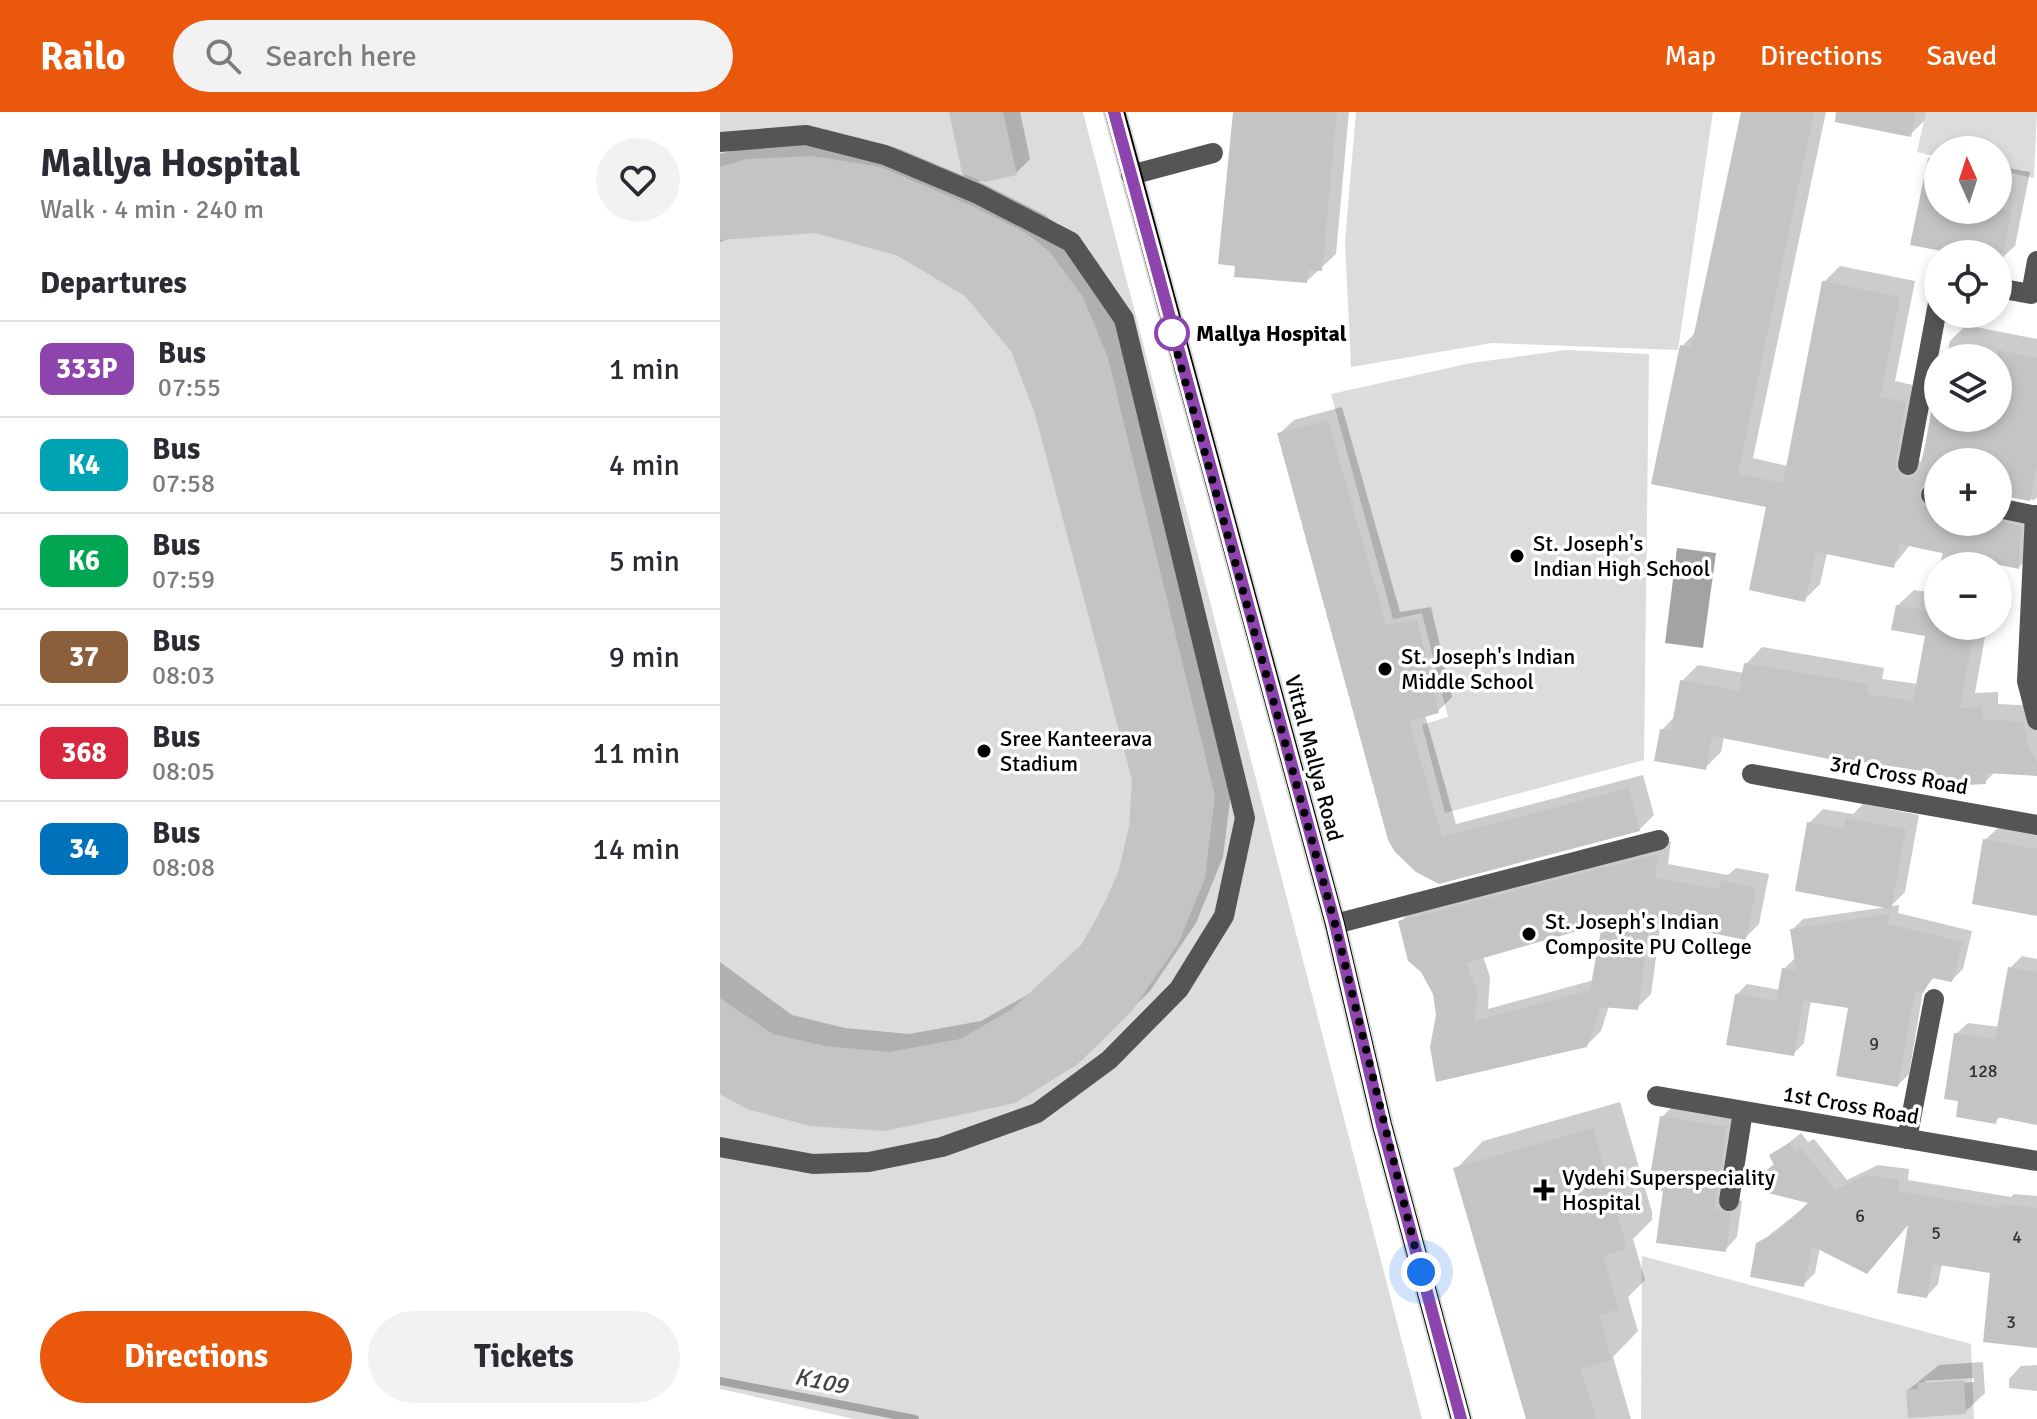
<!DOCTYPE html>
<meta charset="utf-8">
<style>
body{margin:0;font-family:Signika,sans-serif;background:#f2f2f3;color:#2b2b33;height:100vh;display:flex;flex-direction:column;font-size:30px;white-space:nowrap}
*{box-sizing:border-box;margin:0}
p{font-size:26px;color:#7c7c81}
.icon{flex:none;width:44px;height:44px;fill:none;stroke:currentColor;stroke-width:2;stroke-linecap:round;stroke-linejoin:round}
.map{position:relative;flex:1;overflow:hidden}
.side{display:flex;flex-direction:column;background:#fff;width:720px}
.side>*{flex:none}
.badge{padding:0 16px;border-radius:12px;font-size:28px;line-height:52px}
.needle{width:52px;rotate:357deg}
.buttons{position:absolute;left:1204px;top:24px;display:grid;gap:16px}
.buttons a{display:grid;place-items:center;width:88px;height:88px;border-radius:50%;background:#fff;box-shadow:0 4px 12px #0003;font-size:40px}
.you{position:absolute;width:40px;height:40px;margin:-20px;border:6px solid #fff;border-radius:50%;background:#1a73e8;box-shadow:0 0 0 12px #1a73e833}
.map>.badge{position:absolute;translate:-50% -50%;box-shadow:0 0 0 4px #fff}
h2{padding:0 40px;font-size:30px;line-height:72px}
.round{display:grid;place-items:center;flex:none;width:84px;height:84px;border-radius:42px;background:#f2f2f3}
.summary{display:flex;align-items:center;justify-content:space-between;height:136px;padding:0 40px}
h1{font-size:38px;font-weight:700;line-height:60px}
.button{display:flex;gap:16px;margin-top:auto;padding:16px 40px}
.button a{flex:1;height:92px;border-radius:48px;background:#ea580c;color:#fff;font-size:32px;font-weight:700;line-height:92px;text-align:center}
.button a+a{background:#f2f2f3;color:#2b2b33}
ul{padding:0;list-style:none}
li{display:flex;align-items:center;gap:24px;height:96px;padding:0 40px;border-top:2px solid #e1e1e2}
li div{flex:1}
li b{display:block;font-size:30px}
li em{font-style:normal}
li .badge{min-width:88px;font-weight:700;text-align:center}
header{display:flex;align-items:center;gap:48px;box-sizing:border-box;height:112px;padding:0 40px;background:#ea580c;color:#fff}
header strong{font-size:38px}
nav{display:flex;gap:44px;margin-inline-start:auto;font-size:28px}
.search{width:560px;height:72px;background:#f2f2f3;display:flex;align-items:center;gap:20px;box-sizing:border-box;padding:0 28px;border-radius:44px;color:#7c7c81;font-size:30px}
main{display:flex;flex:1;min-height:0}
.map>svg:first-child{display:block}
.green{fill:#dcdcdc}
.water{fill:#a3a3a3}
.shadow{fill:#0003;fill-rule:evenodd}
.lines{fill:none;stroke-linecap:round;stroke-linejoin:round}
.stream{stroke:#a3a3a3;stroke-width:8}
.building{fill:#c4c4c4;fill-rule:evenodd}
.major-casing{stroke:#dbdbdb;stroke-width:24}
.minor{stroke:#555;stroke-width:20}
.major{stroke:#000;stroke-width:20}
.line-casing{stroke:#fff;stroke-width:18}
.line{stroke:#8e44ad;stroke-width:12}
.walk{stroke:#000;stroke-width:8;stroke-dasharray:0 14.4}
.stop-dot{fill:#fff;stroke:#8e44ad;stroke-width:4}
.poi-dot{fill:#000;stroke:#fff;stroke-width:3}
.labels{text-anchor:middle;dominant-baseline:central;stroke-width:7;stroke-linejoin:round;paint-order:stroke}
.number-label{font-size:18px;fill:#313131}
.stop-label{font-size:22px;font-weight:bold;fill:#000;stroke:#fff;text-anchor:start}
.poi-label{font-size:22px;fill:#000;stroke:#fff;text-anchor:start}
.street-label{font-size:22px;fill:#000;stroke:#fff}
.water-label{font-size:24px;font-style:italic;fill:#444;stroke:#fff}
</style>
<header>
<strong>Railo</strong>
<div class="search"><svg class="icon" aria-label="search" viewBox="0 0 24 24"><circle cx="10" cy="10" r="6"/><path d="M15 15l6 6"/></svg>Search here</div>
<nav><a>Map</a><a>Directions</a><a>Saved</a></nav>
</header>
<main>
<section class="side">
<div class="summary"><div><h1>Mallya Hospital</h1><p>Walk · 4 min · 240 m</p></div><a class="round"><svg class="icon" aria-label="heart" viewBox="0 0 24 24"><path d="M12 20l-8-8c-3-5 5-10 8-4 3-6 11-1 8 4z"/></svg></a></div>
<h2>Departures</h2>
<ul>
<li><span class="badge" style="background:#8e44ad;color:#fff">333P</span><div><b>Bus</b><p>07:55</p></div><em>1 min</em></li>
<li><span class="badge" style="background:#00a3b4;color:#fff">K4</span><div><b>Bus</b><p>07:58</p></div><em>4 min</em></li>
<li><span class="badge" style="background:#00a651;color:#fff">K6</span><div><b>Bus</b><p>07:59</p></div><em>5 min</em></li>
<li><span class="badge" style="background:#8b5e3c;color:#fff">37</span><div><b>Bus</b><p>08:03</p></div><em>9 min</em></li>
<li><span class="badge" style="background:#d7263d;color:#fff">368</span><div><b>Bus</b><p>08:05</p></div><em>11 min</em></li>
<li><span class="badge" style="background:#0072bc;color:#fff">34</span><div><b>Bus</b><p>08:08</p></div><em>14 min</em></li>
</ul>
<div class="button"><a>Directions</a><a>Tickets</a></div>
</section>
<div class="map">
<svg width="1317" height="1307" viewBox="0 0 1317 1307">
<rect width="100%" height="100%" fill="#fff"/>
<g class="green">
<path d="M0,0H363L702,1307H134L0,1277Z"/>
<path d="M636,0H993L958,238L772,231L631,255L625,130Z"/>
<path d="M1206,0H1317L1314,66L1278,58V38H1218V45L1197,40Z"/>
<path d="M846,238L929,242L924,648L725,701L702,613L728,605L702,501L673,507L611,282L751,251Z"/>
<path d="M922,1144L1251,1232L1254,1307H921Z"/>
</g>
<path class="water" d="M957,436L996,441L983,536L945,531Z"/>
<g class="shadow">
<path d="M231,0H300L310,47L296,61L258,69L325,103L348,121L407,226L513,664L503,745L476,811L430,879L357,951L295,989L165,1017L0,980V850L72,903L125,916L189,922L261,909L314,879L364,831L401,759L411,715L414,668L317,302L293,238L247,182L177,141L96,119L11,126L0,130V42L47,29L153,30L180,37L244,64Z"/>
<path d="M515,0H629L616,142L587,169Z"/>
<path d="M1023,0H1106L1033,346L1068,354L1104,170L1120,154L1195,169L1175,269L1201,275L1192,342L1201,350L1218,285V306H1278V246H1226L1230,229L1246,213L1317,227V385L1314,388L1283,382L1286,390L1311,397L1315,439L1299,455L1279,451L1278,455L1220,454L1223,439L1191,432L1173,454L1107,441L1100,472L1084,488L1049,394L934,371L962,234L976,220ZM1218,350H1278V410H1218Z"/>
<path d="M1138,0H1206L1204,9L1190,23Z"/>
<path d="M1218,46V98H1278V54L1310,60L1295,134L1280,148L1278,142H1248L1193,131L1208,57Z"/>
<path d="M622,295L680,500L711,495L732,585L718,599L705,603L736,712L923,663L934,703L919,718L719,770L559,322L574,308Z"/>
<path d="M1218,464V514H1267L1255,581L1278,580V592L1317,594V662L1276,659L1265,670L1004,624L1001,640L985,656L942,618L956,603L962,569L978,553L1024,561L1026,552L1042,535L1164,556L1162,567L1198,572L1207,523L1177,494L1194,478L1215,481Z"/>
<path d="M1143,692L1199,703L1185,780L1171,794L1179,793L1178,801L1252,819L1243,857L1232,868L1215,864L1203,879L1189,962L1178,973L1130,894L1091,888L1084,931L1073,942L1016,883L1027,872L1060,878L1064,857L1075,846L1072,818L1083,807L1167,795L1089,711L1103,697L1133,702Z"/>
<path d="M1280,714L1317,721V802L1265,728Z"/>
<path d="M951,729L948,752L1008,763L1016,756L1049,762L1039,812L1025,826L941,809L931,882L917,896L889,894L881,919L866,934L718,903L715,881L680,810L694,796ZM885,809L874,868L768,897L770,865L763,844Z"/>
<path d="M1302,844L1317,847V1011L1281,1004L1275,1010L1241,987L1236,922L1248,911L1280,915L1290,856Z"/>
<path d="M900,990L932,1100V1108L913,1127L925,1168L908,1185L918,1219L893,1245L911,1307H808L736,1057L763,1029Z"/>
<path d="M954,993L1019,1003L1005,1084L1022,1089L1017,1125L1005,1138L942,1005Z"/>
<path d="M1081,1021L1088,1030L1094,1027L1127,1068L1158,1053L1189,1057L1188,1068L1291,1085L1294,1082L1317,1084V1234L1273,1160L1222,1151L1218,1172L1207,1184L1191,1109L1100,1135L1095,1161L1084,1172L1038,1132L1091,1090L1037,1067L1055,1051L1052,1044Z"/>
<path d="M1263,1250L1265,1281L1245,1300L1188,1278L1219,1253ZM1254,1266V1270L1205,1273V1269Z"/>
<path d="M1317,1253V1279L1289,1276V1267L1301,1254Z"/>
</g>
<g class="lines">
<path class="stream" d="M0,1269L195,1307"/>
</g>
<g class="building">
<path d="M229,0H283L297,63L264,70L242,61Z"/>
<path d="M513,0H617L602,159L588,158L587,171L514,165L515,154L498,152Z"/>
<path d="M1021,0H1094L1018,362L1063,371L1102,169L1180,185L1160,285L1186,290L1175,351L1176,358L1185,366L1193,365L1201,356L1212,295L1218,297V306H1278V238L1317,246V353L1310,389L1278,383V350H1218V371H1207L1198,380L1202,393L1218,398V410L1278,409L1301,414L1299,457L1179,432L1174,456L1096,440L1085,490L1029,478L1046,395L931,372L960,233L971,236Z"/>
<path d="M1116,0H1196L1191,25L1115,10Z"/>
<path d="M92,44L161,55L252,94L306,121L329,139L363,185L388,246L495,684L485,766L458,832L411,900L358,952L295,991L165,1019L90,1014L27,997L0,982V886L53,922L105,934L169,940L240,927L292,897L361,833L383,795L399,758L409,714L412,668L315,302L291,239L245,184L176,143L95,121L0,128V55L27,47Z"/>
<path d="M1208,46L1218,47V98H1292L1283,142H1237L1190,133Z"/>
<path d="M608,308L666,513L697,508L719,601L689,609L722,725L909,676L920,719L719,772L696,760L675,740L668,728L557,321Z"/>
<path d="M1176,493L1218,501V514H1255L1240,596L1262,595L1263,607L1304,610L1307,632L1317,651V664L1266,661V672L1210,675V660L1136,649L1135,652L992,624L986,658L934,649L940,617L951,619L960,568L1019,579L1024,551L1149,572L1147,582L1193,589L1205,524L1171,518Z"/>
<path d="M1126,706L1186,717L1171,797L1075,779L1087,710L1124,717Z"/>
<path d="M1263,727L1317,737V804L1252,792Z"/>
<path d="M938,742L935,766L999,777L1000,768L1036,776L1026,828L930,809L918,898L881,895L867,935L716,970L710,935L716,903L713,882L701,860L688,849L678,809ZM882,812L870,878L755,909L757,879L746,851Z"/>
<path d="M1170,802L1168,812L1243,830L1232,870L1212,866L1203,881L1195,879L1178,975L1116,964L1128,896L1083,889L1074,944L1006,933L1015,882L1056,889L1062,856L1076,858L1070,817Z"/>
<path d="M1288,855L1317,860V1013L1277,1005L1276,1012L1236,1005L1238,989L1224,987L1234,921L1275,927Z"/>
<path d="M940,1004L1007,1015L994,1096L1011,1102L1006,1140L936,1131L943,1079L928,1076Z"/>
<path d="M873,1016L905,1128V1137L883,1144L899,1197L879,1203L892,1248L861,1257L876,1307H806L733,1056Z"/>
<path d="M1069,1031L1076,1040L1082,1037L1115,1078L1146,1063L1179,1068L1177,1079L1280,1096V1092L1317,1096V1236L1263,1230L1270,1161L1213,1152L1207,1186L1177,1181L1188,1113L1147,1162L1092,1134L1084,1175L1030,1165L1036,1131L1057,1120L1088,1091L1044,1080L1034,1067L1054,1053L1049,1043Z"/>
<path d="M1244,1268L1246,1302L1188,1306L1186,1278L1198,1277V1271Z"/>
</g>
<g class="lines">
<defs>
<path id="major" d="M395,0L615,812L662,1013L741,1307"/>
</defs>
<use href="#major" class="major-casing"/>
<g class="minor">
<path d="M0,30L86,23L165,43L258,82L351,130L404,207L525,706L504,804L459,877L389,948L317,1001L222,1035L149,1050L93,1052L0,1035"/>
<path d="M411,63L493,41"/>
<path d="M1278,176L1311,182L1317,149"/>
<path d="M1188,353L1218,191"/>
<path d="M1211,383L1218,385"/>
<path d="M1278,396L1317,404"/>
<path d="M1315,403L1307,569L1317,608"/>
<path d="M1032,662L1317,713"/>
<path d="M615,812L939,728"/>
<path d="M937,984L1317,1049"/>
<path d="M1187,1027L1214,887"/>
<path d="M1009,1089L1023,999"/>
</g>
<use href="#major" class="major"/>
</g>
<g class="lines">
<defs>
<path id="line" d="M394,0L615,812L662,1013L741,1307"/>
</defs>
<use href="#line" class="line-casing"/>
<use href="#line" class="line"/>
<path class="walk" d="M452,221L451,218L615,812L701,1160"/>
</g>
<circle class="stop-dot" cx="452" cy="221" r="16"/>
<g class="poi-dot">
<circle cx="797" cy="444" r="8"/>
<circle cx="665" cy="557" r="8"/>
<circle cx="264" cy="639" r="8"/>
<circle cx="809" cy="822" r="8"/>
<path d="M820 1066h8v8h8v8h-8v8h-8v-8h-8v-8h8z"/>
</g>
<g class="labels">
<g class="number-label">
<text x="1154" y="932">9</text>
<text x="1263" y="959">128</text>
<text x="1140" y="1104">6</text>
<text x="1216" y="1121">5</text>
<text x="1297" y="1125">4</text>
<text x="1291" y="1210">3</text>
</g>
<g class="stop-label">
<text x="476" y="221">Mallya Hospital</text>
</g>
<g class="poi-label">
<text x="813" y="431">St. Joseph's<tspan x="813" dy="25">Indian High School</tspan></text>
<text x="681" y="544">St. Joseph's Indian<tspan x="681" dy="25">Middle School</tspan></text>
<text x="280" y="626">Sree Kanteerava<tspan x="280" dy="25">Stadium</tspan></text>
<text x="825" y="809">St. Joseph's Indian<tspan x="825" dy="25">Composite PU College</tspan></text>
<text x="842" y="1065">Vydehi Superspeciality<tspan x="842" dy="25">Hospital</tspan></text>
</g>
<g class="street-label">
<text transform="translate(594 646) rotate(75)">Vittal Mallya Road</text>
<text transform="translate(1179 663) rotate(10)">3rd Cross Road</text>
<text transform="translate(1131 993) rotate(10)">1st Cross Road</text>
</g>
<g class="water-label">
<text transform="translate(101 1269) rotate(11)">K109</text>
</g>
</g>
</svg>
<div class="buttons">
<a><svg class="needle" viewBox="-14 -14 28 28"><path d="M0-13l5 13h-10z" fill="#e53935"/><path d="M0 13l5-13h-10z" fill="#7c7c81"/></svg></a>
<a><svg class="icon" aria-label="locate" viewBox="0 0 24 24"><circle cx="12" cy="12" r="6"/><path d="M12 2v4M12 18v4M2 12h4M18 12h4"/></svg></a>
<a><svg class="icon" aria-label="layers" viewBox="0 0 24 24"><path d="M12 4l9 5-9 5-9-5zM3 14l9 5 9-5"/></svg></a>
<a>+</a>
<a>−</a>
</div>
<div class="you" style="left:701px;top:1160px"></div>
</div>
</main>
